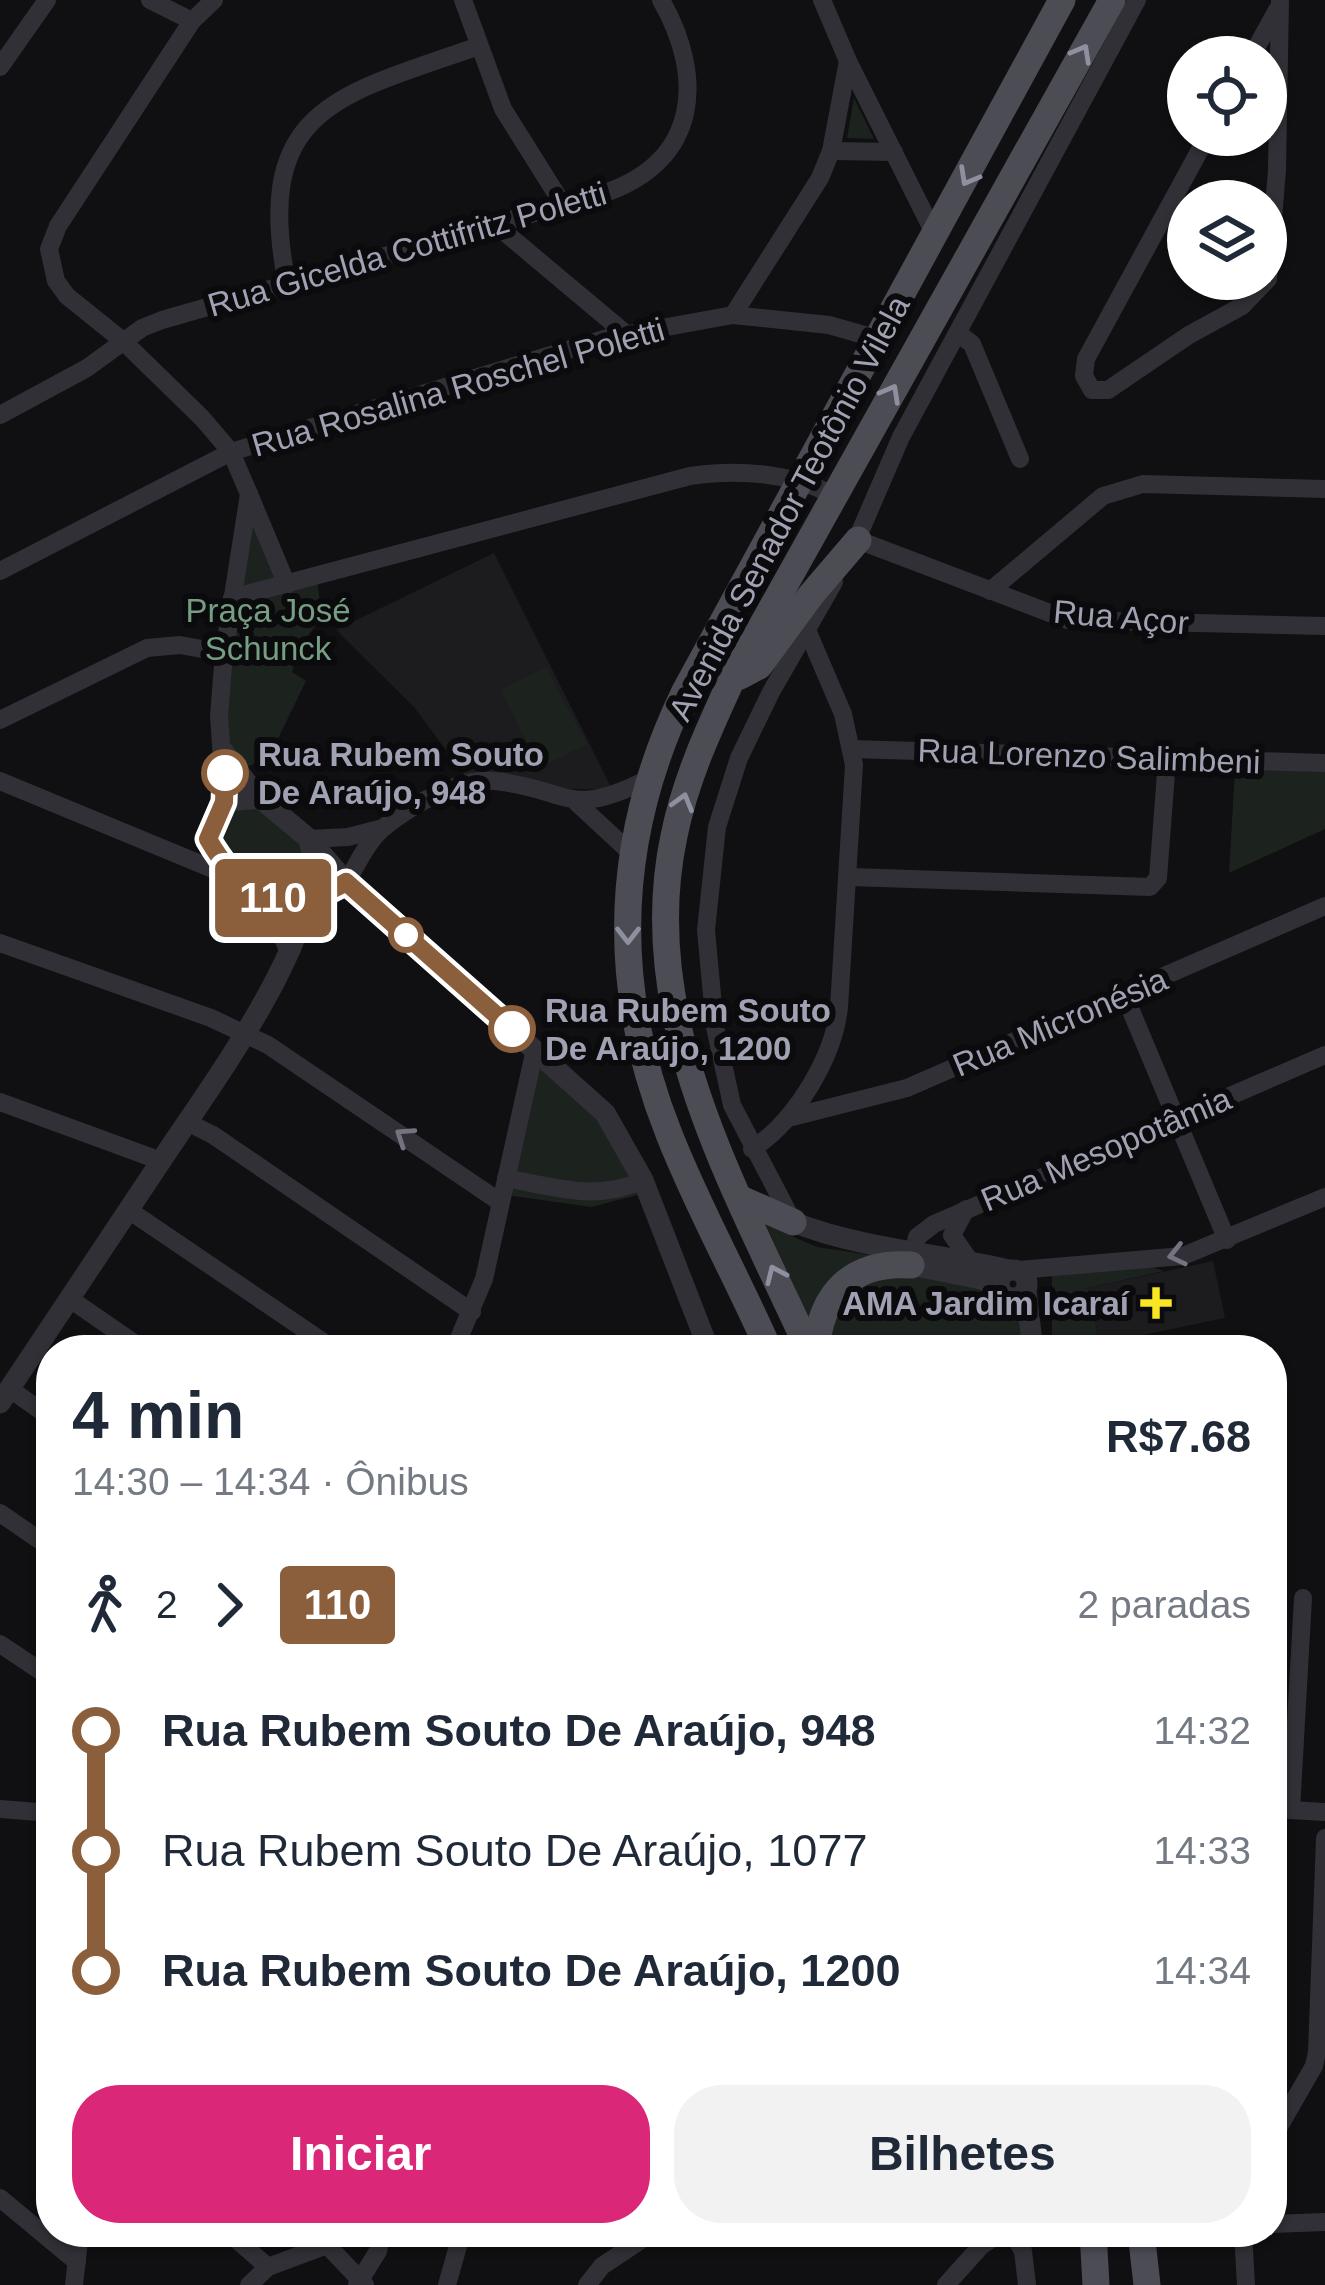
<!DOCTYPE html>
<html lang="pt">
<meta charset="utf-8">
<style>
body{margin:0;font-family:Helvetica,sans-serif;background:#f2f2f3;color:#1f2937;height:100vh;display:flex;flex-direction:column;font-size:45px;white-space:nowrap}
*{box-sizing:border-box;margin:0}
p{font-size:39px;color:#747a83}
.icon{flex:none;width:66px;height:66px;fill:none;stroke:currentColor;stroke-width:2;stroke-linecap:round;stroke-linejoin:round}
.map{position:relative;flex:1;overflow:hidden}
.panel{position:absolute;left:36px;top:1335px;width:1251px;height:912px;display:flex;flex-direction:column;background:#fff;border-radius:48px;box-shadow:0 3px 9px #0004}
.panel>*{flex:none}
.badge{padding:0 24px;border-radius:9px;font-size:42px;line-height:78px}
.buttons{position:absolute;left:1167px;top:36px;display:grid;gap:24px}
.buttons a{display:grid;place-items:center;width:120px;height:120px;border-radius:50%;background:#fff;box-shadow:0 3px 9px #0004;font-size:60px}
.map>.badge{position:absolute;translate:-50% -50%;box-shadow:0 0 0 6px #fff}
.legs{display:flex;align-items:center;gap:18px;height:132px;padding:0 36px;font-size:39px}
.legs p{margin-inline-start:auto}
.overview{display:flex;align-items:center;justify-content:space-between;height:204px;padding:0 36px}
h1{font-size:66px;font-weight:600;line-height:90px}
.action{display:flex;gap:24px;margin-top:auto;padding:24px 36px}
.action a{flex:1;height:138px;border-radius:48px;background:#db2777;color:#fff;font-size:48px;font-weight:600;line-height:138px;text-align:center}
.action a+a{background:#f2f2f3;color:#1f2937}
ul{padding:0 36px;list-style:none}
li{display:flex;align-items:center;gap:42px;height:120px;font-size:45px}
li i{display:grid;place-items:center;width:18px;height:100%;margin:0 15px;background:currentColor}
li i::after{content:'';width:30px;height:30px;margin:-15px;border:9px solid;border-radius:50%;background:#fff}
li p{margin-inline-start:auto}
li:first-child i{background:linear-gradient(#0000 50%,currentColor 0)}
li:last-child i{background:linear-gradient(currentColor 50%,#0000 0)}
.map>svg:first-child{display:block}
.built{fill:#1c1b1e}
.green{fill:#1c231e}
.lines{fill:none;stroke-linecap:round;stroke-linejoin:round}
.minor{stroke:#313036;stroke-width:18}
.tertiary{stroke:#313036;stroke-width:21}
.primary{stroke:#4c4c55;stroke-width:27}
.oneway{stroke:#8f909f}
.oneway2{stroke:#747480}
.line-1-casing{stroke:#fff;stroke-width:27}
.line-1{stroke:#8b5e3c;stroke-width:18}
.stop-1-dot{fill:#fff;stroke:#8b5e3c;stroke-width:6}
.poi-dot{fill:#f7e621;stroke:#0b0a0c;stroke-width:4.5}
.labels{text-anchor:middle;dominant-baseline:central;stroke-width:12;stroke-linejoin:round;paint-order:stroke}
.street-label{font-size:33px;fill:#a0a1b2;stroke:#0b0a0c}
.park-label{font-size:33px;fill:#769e83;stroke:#0b0a0c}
.stop-label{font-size:33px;font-weight:bold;fill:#a0a1b2;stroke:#0b0a0c;text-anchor:start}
.poi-label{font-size:33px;font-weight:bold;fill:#a0a1b2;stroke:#0b0a0c;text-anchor:end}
</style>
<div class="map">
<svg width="1325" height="2285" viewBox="0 0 1325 2285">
<rect width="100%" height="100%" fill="#100f11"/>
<g class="built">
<path d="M494,553L612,789H555L466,777L414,707L336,630Z"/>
<path d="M1213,1261L1225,1318L1100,1344L1088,1288Z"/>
</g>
<g class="green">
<path d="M854,98L874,139L847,138Z"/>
<path d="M250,500L293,582L235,594Z"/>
<path d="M317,580L322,617L298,649L292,672L306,681L269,757L242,769L225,748L235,599Z"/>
<path d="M546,667L587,744L539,768L501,690Z"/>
<path d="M1235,770H1325V829L1229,873Z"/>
<path d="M249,798L306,839L300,890L285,895L236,878L217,848L227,806Z"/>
<path d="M539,1059L600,1115L642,1194L591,1207L507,1195Z"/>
<path d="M766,1225L817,1247L905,1260L875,1263L812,1325Z"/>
<path d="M1151,1267L1164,1271L1088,1288L1101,1350H1052V1272Z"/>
<path d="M906,1273L991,1289C1015,1304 1024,1324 1030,1350H828C836,1288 851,1288 906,1273Z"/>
</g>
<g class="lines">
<g class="minor">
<path d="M150,0L192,21"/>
<path d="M214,0L192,21L58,226L49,249L56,281L67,296L123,341L202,418L231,452L249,494L224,653L219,716L225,801"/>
<path d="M463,0L503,109L562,203"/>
<path d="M822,0L848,61L935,235"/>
<path d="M1251,57L1277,10"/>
<path d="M0,67L47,0"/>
<path d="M1208,135L1086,359L1084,376L1092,390H1108L1189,335L1242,306L1268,279L1277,170L1280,0"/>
<path d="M831,151L894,152"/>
<path d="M496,225L626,334"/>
<path d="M287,284C252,107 339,95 479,46"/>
<path d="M733,315L820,178L831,151L848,61"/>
<path d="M959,334L972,344L1020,459"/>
<path d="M0,415L87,368L142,328L162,320L608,192C699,159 705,77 661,0"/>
<path d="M249,494L287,585"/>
<path d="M858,540L1068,620L1325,626"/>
<path d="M853,548L901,437L1137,0"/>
<path d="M0,571L231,452L607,338L733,315L829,325L878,339"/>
<path d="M990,591L1103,496L1143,484L1325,489"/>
<path d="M232,598L690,476C740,469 788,472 833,495"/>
<path d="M0,720L147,648L180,645L224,653"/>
<path d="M852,749L1325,763"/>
<path d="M224,750L260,798"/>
<path d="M0,781L232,877"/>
<path d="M577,803L631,853"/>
<path d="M309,839L348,837L383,828"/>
<path d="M850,877L1150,887L1158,878L1167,760"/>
<path d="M346,882C358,864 366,843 383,828C410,806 459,777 495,781C570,789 567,820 648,779"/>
<path d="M0,943L211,1018L268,1045L500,1202"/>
<path d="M1124,994L1227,1240"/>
<path d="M0,1102L161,1161"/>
<path d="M788,1118L907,1088L1325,906"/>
<path d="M187,1122L213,1135L472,1312"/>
<path d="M752,1149C795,1122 834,1057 839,1007L854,765L843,714L807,630"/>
<path d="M506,1178C553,1187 598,1202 643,1180"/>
<path d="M966,1209L952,1235L970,1261"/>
<path d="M130,1211L335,1350"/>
<path d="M793,1222L732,1105L715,1027L706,930L717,827L739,758L771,692L834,582"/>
<path d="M912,1264L917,1237L934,1224L1325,1055"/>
<path d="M1019,1270L1183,1256L1325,1197"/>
<path d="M70,1299L144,1350"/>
<path d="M454,1350L484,1279L535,1049"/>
<path d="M10,1389L51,1418"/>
<path d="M0,1513L51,1548"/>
<path d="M0,1644L51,1678"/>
<path d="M0,1809L51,1813"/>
<path d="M1272,1809L1325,1812"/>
<path d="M1291,1810L1303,1598"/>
<path d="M1272,2139L1314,2066L1317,2052L1325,1838"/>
<path d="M0,2198L77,2262"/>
<path d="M1272,2224L1325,2222"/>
<path d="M228,2232L268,2267"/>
<path d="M1011,2232L1023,2251L1027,2285"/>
<path d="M1243,2232L1246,2285"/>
<path d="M327,2245L365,2285"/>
<path d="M74,2285L80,2232"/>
<path d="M249,2285L268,2267L327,2245L329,2232"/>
<path d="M357,2285L378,2251L382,2232"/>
<path d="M447,2285L462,2232"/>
<path d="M587,2285L602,2266L653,2232"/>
<path d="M946,2285L981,2246L1002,2232"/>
</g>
<g class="tertiary">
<path d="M258,896L308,901L346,882"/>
<path d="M290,950L270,908L232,877L208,839L225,801L260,798L309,839L346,882L605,1113L643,1180L709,1350"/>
<path d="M793,1222C861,1249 937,1253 1009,1270"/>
<path d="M911,1265L981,1279L999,1287"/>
<circle cx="1013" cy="1284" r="14"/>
<path d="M1026,1291L1033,1350"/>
<path d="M0,1403C54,1321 109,1240 163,1158C208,1089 335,922 309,840"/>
</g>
<g class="primary">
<path d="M740,676L759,666L811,595L858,540"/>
<path d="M741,1199L793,1222"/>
<path d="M769,1350C737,1277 698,1208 669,1134C609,984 614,838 684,693L1062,0"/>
<path d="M809,1350C736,1189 635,1019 674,836C685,781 708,731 731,681L1112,0"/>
<path d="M816,1350C821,1292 853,1261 911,1265"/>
<path d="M1093,2232L1096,2285"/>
<path d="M1141,2232L1147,2285"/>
</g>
</g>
<defs><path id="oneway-chevron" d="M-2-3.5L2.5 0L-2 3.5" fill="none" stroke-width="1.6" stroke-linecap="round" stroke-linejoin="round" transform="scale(3)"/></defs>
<g class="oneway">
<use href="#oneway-chevron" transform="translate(1082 53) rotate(-61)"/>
<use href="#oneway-chevron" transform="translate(968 177) rotate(119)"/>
<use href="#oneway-chevron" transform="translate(891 393) rotate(-61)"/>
<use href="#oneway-chevron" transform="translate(683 802) rotate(-74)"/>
<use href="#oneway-chevron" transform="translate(628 935) rotate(90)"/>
<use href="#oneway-chevron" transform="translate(775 1274) rotate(-114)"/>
</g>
<g class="oneway2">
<use href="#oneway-chevron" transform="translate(404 1136) rotate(-146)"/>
<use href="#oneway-chevron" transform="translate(1177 1255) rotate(167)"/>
</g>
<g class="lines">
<defs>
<path id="line-1" d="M225,773L224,802L208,839C242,898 283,920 346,882L512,1029"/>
</defs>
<use href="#line-1" class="line-1-casing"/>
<use href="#line-1" class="line-1"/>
</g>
<g class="stop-1-dot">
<circle cx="225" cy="773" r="21"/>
<circle cx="406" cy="935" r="15"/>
<circle cx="512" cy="1029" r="21"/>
</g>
<path class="poi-dot" d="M1150 1285h12v12h12v12h-12v12h-12v-12h-12v-12h12z"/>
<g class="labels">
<g class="street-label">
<text transform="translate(407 249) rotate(-16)">Rua Gicelda Cottifritz Poletti</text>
<text transform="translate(458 387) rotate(-16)">Rua Rosalina Roschel Poletti</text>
<text transform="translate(789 508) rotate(-62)">Avenida Senador Teotônio Vilela</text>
<text transform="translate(1121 617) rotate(5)">Rua Açor</text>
<text transform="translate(1089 756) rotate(2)">Rua Lorenzo Salimbeni</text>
<text transform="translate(1060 1022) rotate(-23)">Rua Micronésia</text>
<text transform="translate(1106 1149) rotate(-23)">Rua Mesopotâmia</text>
</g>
<g class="park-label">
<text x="268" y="610">Praça José<tspan x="268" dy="38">Schunck</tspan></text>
</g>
<g class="stop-label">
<text x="258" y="754">Rua Rubem Souto<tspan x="258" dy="38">De Araújo, 948</tspan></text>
<text x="545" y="1010">Rua Rubem Souto<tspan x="545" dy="38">De Araújo, 1200</tspan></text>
</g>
<g class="poi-label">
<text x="1129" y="1303">AMA Jardim Icaraí</text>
</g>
</g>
</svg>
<div class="buttons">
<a><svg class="icon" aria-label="locate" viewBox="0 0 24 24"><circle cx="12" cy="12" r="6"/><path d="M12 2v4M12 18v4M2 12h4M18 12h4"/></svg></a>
<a><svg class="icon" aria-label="layers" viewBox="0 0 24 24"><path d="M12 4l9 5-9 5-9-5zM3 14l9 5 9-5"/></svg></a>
</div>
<b class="badge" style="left:273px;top:898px;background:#8b5e3c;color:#fff">110</b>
<section class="panel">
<div class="overview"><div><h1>4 min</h1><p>14:30 – 14:34 · Ônibus</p></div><b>R$7.68</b></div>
<div class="legs"><svg class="icon" aria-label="walk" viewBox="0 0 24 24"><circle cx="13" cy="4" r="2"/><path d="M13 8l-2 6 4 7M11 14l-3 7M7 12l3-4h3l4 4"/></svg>2<svg class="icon" aria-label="forward" viewBox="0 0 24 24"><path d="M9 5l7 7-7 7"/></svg><b class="badge" style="background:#8b5e3c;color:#fff">110</b><p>2 paradas</p></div>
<ul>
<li><i style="color:#8b5e3c"></i><b>Rua Rubem Souto De Araújo, 948</b><p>14:32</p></li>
<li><i style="color:#8b5e3c"></i><span>Rua Rubem Souto De Araújo, 1077</span><p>14:33</p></li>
<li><i style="color:#8b5e3c"></i><b>Rua Rubem Souto De Araújo, 1200</b><p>14:34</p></li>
</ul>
<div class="action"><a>Iniciar</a><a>Bilhetes</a></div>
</section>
</div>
